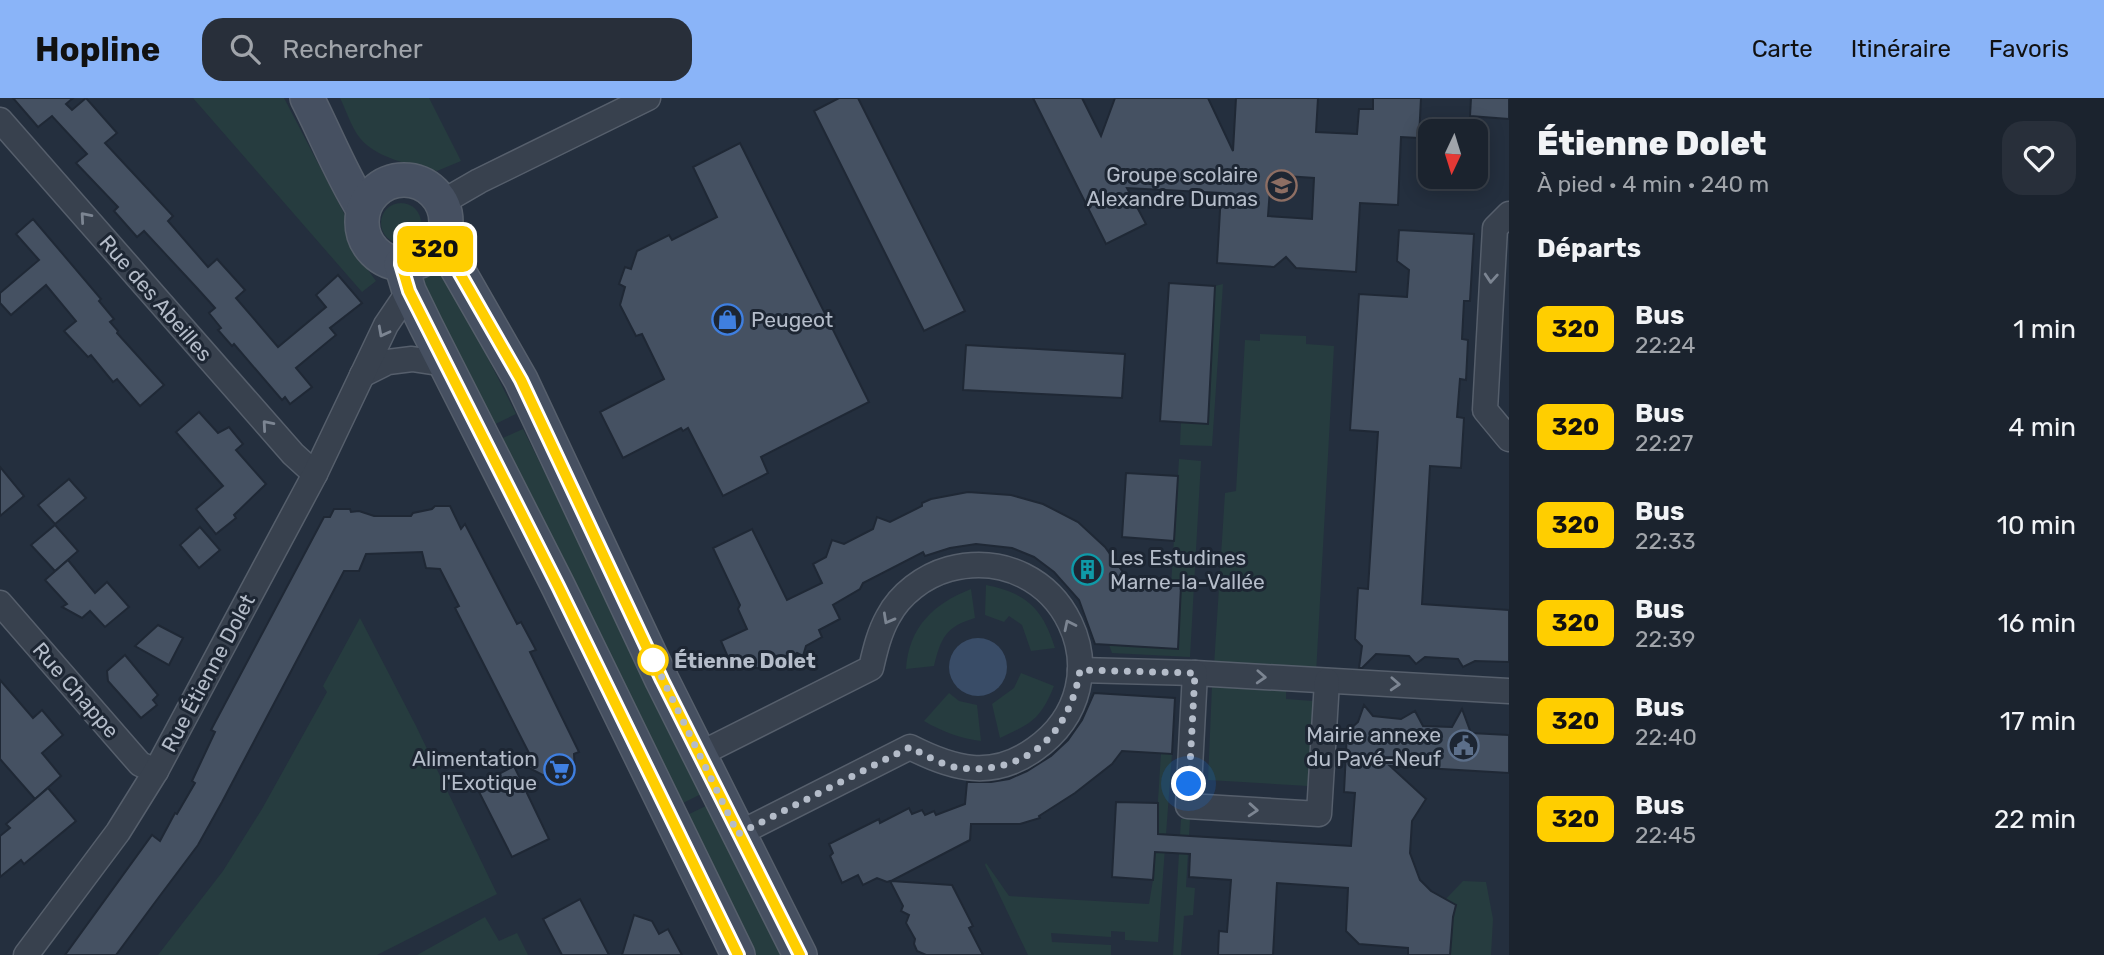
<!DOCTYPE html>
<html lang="fr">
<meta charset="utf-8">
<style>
body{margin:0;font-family:Rubik,sans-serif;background:#282f3a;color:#f1f3f6;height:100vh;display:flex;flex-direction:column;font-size:26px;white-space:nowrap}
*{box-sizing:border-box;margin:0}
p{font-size:23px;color:#a0a4aa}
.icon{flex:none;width:38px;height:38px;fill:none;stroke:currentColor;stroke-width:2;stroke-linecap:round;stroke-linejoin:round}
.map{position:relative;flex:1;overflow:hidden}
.details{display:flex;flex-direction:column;background:#1b232e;width:595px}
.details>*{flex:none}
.badge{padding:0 14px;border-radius:10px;font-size:24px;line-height:46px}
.needle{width:46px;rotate:184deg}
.fabs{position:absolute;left:1418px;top:21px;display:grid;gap:14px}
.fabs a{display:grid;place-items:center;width:70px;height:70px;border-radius:14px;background:#1b232e;box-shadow:0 4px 18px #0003,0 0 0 2px #39404a;font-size:35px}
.you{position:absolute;width:35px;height:35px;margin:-18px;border:5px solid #fff;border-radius:50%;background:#1a73e8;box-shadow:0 0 0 10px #1a73e833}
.map>.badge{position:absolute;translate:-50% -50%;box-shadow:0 0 0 4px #fff}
h2{padding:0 28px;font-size:26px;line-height:63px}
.round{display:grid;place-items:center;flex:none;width:74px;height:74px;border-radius:21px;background:#282f3a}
.overview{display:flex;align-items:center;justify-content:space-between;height:119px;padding:0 28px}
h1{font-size:33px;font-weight:800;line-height:52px}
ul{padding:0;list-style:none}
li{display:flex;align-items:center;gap:21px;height:98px;padding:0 28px}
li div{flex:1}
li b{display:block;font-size:26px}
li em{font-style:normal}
li .badge{min-width:77px;font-weight:700;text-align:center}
header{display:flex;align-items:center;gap:42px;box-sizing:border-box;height:98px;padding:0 35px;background:#8ab4f8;color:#111}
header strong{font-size:33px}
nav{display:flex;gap:38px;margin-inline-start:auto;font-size:24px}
.search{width:490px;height:63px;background:#282f3a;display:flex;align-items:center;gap:18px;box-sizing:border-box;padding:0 24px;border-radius:21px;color:#a0a4aa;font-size:26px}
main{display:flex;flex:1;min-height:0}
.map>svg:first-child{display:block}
.green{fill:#263c3f}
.water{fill:#394c67}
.building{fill:#455162;stroke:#1f2835;stroke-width:2;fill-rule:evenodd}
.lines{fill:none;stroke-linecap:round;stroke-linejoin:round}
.street-casing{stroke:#565f6c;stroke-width:27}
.secondary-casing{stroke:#565f6c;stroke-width:36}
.street{stroke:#38414e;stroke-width:24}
.secondary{stroke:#465061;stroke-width:33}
.oneway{stroke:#7c8592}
.line-casing{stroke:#fff;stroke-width:16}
.line{stroke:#ffce00;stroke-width:10}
.walk{stroke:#b4bcc9;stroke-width:7;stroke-dasharray:0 12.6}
.stop-dot{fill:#fff;stroke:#ffce00;stroke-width:3.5}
.labels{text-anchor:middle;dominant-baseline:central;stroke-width:6;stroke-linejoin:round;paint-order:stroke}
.poi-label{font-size:21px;fill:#b4bcc9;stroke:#1d2633;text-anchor:end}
.street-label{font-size:21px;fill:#b4bcc9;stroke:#1d2633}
.stop-label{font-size:21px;font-weight:bold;fill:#b4bcc9;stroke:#1d2633;text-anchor:start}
</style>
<header>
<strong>Hopline</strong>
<div class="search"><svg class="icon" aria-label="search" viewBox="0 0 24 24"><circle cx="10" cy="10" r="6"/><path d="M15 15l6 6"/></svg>Rechercher</div>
<nav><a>Carte</a><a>Itinéraire</a><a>Favoris</a></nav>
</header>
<main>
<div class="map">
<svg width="1509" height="857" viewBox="0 0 1509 857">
<rect width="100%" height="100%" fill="#242f3e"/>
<g class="green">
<path d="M193,0H284L347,121L348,144L376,183L362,194Z"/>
<path d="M340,0H429L461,63L437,73C412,67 372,60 357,36C350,25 346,12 340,0Z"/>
<circle cx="401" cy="125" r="20"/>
<path d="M439,163L516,316L487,330L411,176Z"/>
<path d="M1223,186L1212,348L1180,347L1181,324L1208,326L1215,188Z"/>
<path d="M1260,236L1306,238V246L1334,248L1316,576L1214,568L1225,395L1236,393L1245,242L1260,243Z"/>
<path d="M523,331L705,694L677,708L494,344Z"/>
<path d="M1179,361L1201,363L1190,559L1112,555L1109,547L1178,551L1181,489L1171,488Z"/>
<path d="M986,487C1027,495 1043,511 1055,550L1031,553L1022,527L1009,518L1004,524L985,517Z"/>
<path d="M971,491L975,520C945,529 941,540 934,568L906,571C909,529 933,506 971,491Z"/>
<path d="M360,520L416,628L497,796L377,857H158L223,773L262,711L327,594L323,588Z"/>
<path d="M1021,575L1054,588C1040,622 1032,625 1000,640L992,606L1014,590Z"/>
<path d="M1212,588L1286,593V601L1313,603L1308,688L1208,682Z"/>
<path d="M949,595L959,603L977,607L981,643C959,640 943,634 924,623Z"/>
<path d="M1161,655L1172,656L1158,844L1125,842V834L1111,833V839L1051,835L1052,844L1111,847V857H1028L985,767L986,765L1009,798L1149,806L1153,782Z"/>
<path d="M710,706L786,857H751L683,719Z"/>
<path d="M1181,721H1190L1186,789L1195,790L1193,817L1184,818L1181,857H1173Z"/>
<path d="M1463,783L1486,784L1493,821L1491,857H1450L1453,819L1456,808L1445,802Z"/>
<path d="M485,819L499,843L517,835L528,857H417Z"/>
</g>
<circle class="water" cx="978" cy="569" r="29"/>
<g class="building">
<path d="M13,0H73L66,6L72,12L86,0L117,35L105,45L173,118L168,123L208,169L217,161L245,192L236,200L278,249L326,209L316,197L338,177L362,205L330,230L336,237L296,270L312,289L290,306L285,299L282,302L234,246L232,248L218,232L221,230L209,215L215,210L197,190L144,133L137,139L114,113L118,109L76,65L87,56L52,18L38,29Z"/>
<path d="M839,0H858L965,213L924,233L814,13Z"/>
<path d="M1033,0H1082L1101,38L1115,0H1208L1233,53L1236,0H1318L1316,34L1357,36L1359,11H1373V0H1421L1419,40L1401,39L1398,107L1360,105L1356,174L1296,170L1286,159L1274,169L1217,165L1221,95L1127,90L1146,126L1106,146ZM1271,77L1314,80L1312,121L1268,118Z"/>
<path d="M1471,0H1509V21L1470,18Z"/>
<path d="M740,45L869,304L761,359L768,375L723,398L688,330L683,333L681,330L623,360L600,314L664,281L642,236L636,238L620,207L625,189L619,186L625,169L631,171L637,153L669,137L672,142L717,119L693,69Z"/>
<path d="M33,121L101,201L99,203L114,221L110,224L118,233L117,235L164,287L140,308L117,281L113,284L91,257L88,259L64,233L76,223L46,187L11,217L0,205V195L39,162L16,136Z"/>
<path d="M1399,132L1474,136L1470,203H1464L1462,241L1468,242L1466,282L1460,281L1457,319L1464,320L1461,370L1430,368L1422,506L1509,512V564L1475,563L1463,569L1458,561L1425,559L1416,566L1409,558L1376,556L1362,570H1359L1362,548L1355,541L1358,490L1368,491L1378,334L1350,332L1359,196L1407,199L1409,172L1397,163Z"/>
<path d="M1169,185L1215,188L1208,326L1160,323Z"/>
<path d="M966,247L1125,256L1122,300L963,292Z"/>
<path d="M199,314L218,335L229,329L243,346L236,352L266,386L234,417L236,420L216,436L196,411L223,388L176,334Z"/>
<path d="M0,369L24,398L0,418Z"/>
<path d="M1126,375L1178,378L1174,443L1122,439Z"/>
<path d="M69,381L86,400L55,426L38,407Z"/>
<path d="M968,394L1011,397L1043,406L1078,424L1105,449L1130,484L1181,488L1178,551L1095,546L1079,502L1054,474L1034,459L1012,450L976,446L950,450L925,458L923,454L863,485L860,491L833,507L840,521L819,532L822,539L806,548L803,558L797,555L768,571L756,570L747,565L733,571L721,543L747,531L738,511L740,507L713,450L752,431L787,502L822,485L813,466L826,459L832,442L844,446L873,431L877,419L890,424L922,408V405L931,401Z"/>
<path d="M435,408H450L461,431L465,426L517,526L521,524L536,552L530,554L579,654L574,656L575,674L571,681L563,685L556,684L514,662L529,655L455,510L459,508L440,471L426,470L422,454L366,456L359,473H344L222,704L198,747L156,803L116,857H65L152,737L160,743L175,715L177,716L195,685L192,683L215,634L211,632L324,419H330L334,411H350L351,414L359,413L374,418H411L413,415L432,411Z"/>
<path d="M55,427L78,453L55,473L31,447Z"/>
<path d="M200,429L220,452L199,470L180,447Z"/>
<path d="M68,462L95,495L107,484L129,509L105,529L90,513L82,520L62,509L67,506L45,482Z"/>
<path d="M158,527L183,540L169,567L135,548Z"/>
<path d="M125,557L158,597L153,602L157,607L141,620L108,583L107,573Z"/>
<path d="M0,582L33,620L42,612L63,637L42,655L61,678L35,701L0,661Z"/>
<path d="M1094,595L1175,600L1172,656L1122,653L1112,666L1075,695L1039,718L1040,720L1020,726H971L970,742L891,783L952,787L973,828L969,830L983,857H926L917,853L914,846L915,841L906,825L909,817L901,813L903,808L890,783L887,784L877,780L863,787L858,777L842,785L830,758L833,755L829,746L879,721L880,725L909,710L912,716L922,712L925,717L934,713L936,717L965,706L967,684H991L1009,681L1027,673L1051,658L1068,642L1082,622Z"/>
<path d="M1364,607L1373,618L1401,621L1415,613L1423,628L1452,629L1462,611L1471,635L1509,637V675L1390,668L1426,701L1412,723L1410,755L1420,782L1431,793L1456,807L1453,819L1450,857H1408V850L1359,846L1346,833L1348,790L1277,785L1273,857H1218L1219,833L1227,834L1231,782L1189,779L1190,756L1155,754L1153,782L1112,779L1116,704L1158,705V736L1351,748L1355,695L1344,694L1347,634L1358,624Z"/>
<path d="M514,668L549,741L512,759L476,688Z"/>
<path d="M48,690L76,723L24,766L21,762L0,779V738L10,730L6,726Z"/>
<path d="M580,801L609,857H562L543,821Z"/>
<path d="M634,817L652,823L659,836L668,831L682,857H622Z"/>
</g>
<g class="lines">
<defs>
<g id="street">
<path d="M0,22L293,356L315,376"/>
<path d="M441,105L479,83L648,0"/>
<path d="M1509,116L1495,130L1485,312L1509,341"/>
<path d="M362,277L388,264L412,261L445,266"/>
<path d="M0,505L140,666L156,673"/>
<path d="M1080,572L1195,575L1509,593"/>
<path d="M1195,575L1188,708L1319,716L1327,583"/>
<path d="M700,656L871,570C875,553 879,535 888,519C900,496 924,478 949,471C1062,442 1130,584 1035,651C992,682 953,671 910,649L738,736"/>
<path d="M26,857L118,734L156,673L315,376L386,227L409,193"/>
</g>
<g id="secondary">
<path d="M307,0C326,37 341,76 363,111"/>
<circle cx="404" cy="124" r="42"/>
<path d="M442,144L521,282L662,582L800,857"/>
<path d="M401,166L409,193L426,228L558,488L738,857"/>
</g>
</defs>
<use href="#street" class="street-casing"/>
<use href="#secondary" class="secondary-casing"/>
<use href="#street" class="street"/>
<use href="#secondary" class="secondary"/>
</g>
<defs><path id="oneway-chevron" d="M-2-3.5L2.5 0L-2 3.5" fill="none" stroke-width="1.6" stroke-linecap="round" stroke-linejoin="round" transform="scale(1.75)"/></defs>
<g class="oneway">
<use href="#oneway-chevron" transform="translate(85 119) rotate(-131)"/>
<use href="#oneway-chevron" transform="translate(1491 180) rotate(94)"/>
<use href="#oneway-chevron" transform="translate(383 234) rotate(118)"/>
<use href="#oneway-chevron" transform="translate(267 327) rotate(-131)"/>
<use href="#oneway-chevron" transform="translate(888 521) rotate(119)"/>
<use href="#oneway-chevron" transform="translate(1069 527) rotate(-116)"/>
<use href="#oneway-chevron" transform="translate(1261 579) rotate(3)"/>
<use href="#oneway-chevron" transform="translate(1395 586) rotate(3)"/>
<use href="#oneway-chevron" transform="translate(1253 712) rotate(4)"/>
</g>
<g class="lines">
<defs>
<path id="line" d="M738,857L558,488L409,193L401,166L426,160L442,144L521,282L662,582L800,857"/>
</defs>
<use href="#line" class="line-casing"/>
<use href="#line" class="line"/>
<path class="walk" d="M653,562L652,559L738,736L910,649C925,657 943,668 960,670C1027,677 1070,635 1080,572L1195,575L1189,686"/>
</g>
<defs>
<symbol id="school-ring" viewBox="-11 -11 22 22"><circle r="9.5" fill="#1d2633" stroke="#8d6e63" stroke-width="1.5"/><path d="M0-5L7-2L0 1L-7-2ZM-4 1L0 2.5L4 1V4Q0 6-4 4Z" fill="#8d6e63"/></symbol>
<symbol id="shop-ring" viewBox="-11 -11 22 22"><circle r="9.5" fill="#1d2633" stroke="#3f7fe0" stroke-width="1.5"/><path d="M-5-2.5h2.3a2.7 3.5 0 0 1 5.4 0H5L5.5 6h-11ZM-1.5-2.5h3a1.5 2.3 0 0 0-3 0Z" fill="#3f7fe0"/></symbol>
<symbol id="building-ring" viewBox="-11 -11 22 22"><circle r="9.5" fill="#1d2633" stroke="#0f9aa8" stroke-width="1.5"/><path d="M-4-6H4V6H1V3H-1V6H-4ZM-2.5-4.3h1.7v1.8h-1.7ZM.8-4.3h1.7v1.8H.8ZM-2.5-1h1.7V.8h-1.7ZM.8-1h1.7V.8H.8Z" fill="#0f9aa8"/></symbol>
<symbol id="civic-ring" viewBox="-11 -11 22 22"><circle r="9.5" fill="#1d2633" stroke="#5c6f8a" stroke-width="1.5"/><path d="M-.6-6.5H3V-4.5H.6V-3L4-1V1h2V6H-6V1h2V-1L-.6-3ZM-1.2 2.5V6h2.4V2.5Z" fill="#5c6f8a"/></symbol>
<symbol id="supermarket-ring" viewBox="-11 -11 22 22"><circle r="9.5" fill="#1d2633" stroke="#3f7fe0" stroke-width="1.5"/><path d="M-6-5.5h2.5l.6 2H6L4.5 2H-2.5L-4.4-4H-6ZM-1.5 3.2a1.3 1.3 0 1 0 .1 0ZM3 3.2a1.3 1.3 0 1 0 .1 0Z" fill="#3f7fe0"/></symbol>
</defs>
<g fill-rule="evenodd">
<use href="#school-ring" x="1264" y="70" width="35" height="35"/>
<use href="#shop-ring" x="710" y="204" width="35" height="35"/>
<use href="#building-ring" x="1070" y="454" width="35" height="35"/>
<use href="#civic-ring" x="1446" y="630" width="35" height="35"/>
<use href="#supermarket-ring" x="542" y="654" width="35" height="35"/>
</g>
<circle class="stop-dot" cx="653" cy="562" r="14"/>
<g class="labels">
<g class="poi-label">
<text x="1258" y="76">Groupe scolaire<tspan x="1258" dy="24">Alexandre Dumas</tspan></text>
<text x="751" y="221" text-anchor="start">Peugeot</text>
<text x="1110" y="459" text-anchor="start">Les Estudines<tspan x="1110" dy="24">Marne-la-Vallée</tspan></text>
<text x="1441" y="636">Mairie annexe<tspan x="1441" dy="24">du Pavé-Neuf</tspan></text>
<text x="537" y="660">Alimentation<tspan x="537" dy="24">l'Exotique</tspan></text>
</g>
<g class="street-label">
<text transform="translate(156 200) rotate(49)">Rue des Abeilles</text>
<text transform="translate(208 575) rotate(-62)">Rue Étienne Dolet</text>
<text transform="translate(76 592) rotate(49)">Rue Chappe</text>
</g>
<g class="stop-label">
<text x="674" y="562">Étienne Dolet</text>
</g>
</g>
</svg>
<div class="fabs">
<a><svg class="needle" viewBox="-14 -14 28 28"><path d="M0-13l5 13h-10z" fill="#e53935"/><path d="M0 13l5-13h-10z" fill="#a0a4aa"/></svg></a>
</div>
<div class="you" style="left:1189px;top:686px"></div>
<b class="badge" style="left:435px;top:151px;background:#ffce00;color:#111">320</b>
</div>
<section class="details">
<div class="overview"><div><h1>Étienne Dolet</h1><p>À pied · 4 min · 240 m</p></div><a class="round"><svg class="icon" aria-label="heart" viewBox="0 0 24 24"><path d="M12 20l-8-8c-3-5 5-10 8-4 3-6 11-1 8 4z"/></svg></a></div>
<h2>Départs</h2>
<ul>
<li><span class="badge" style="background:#ffce00;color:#111">320</span><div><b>Bus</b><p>22:24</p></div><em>1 min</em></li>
<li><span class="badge" style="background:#ffce00;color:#111">320</span><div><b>Bus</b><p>22:27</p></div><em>4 min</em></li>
<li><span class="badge" style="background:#ffce00;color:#111">320</span><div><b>Bus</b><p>22:33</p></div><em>10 min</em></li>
<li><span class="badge" style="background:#ffce00;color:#111">320</span><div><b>Bus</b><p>22:39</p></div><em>16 min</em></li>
<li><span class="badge" style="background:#ffce00;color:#111">320</span><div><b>Bus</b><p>22:40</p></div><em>17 min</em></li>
<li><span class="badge" style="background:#ffce00;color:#111">320</span><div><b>Bus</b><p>22:45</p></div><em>22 min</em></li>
</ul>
</section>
</main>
